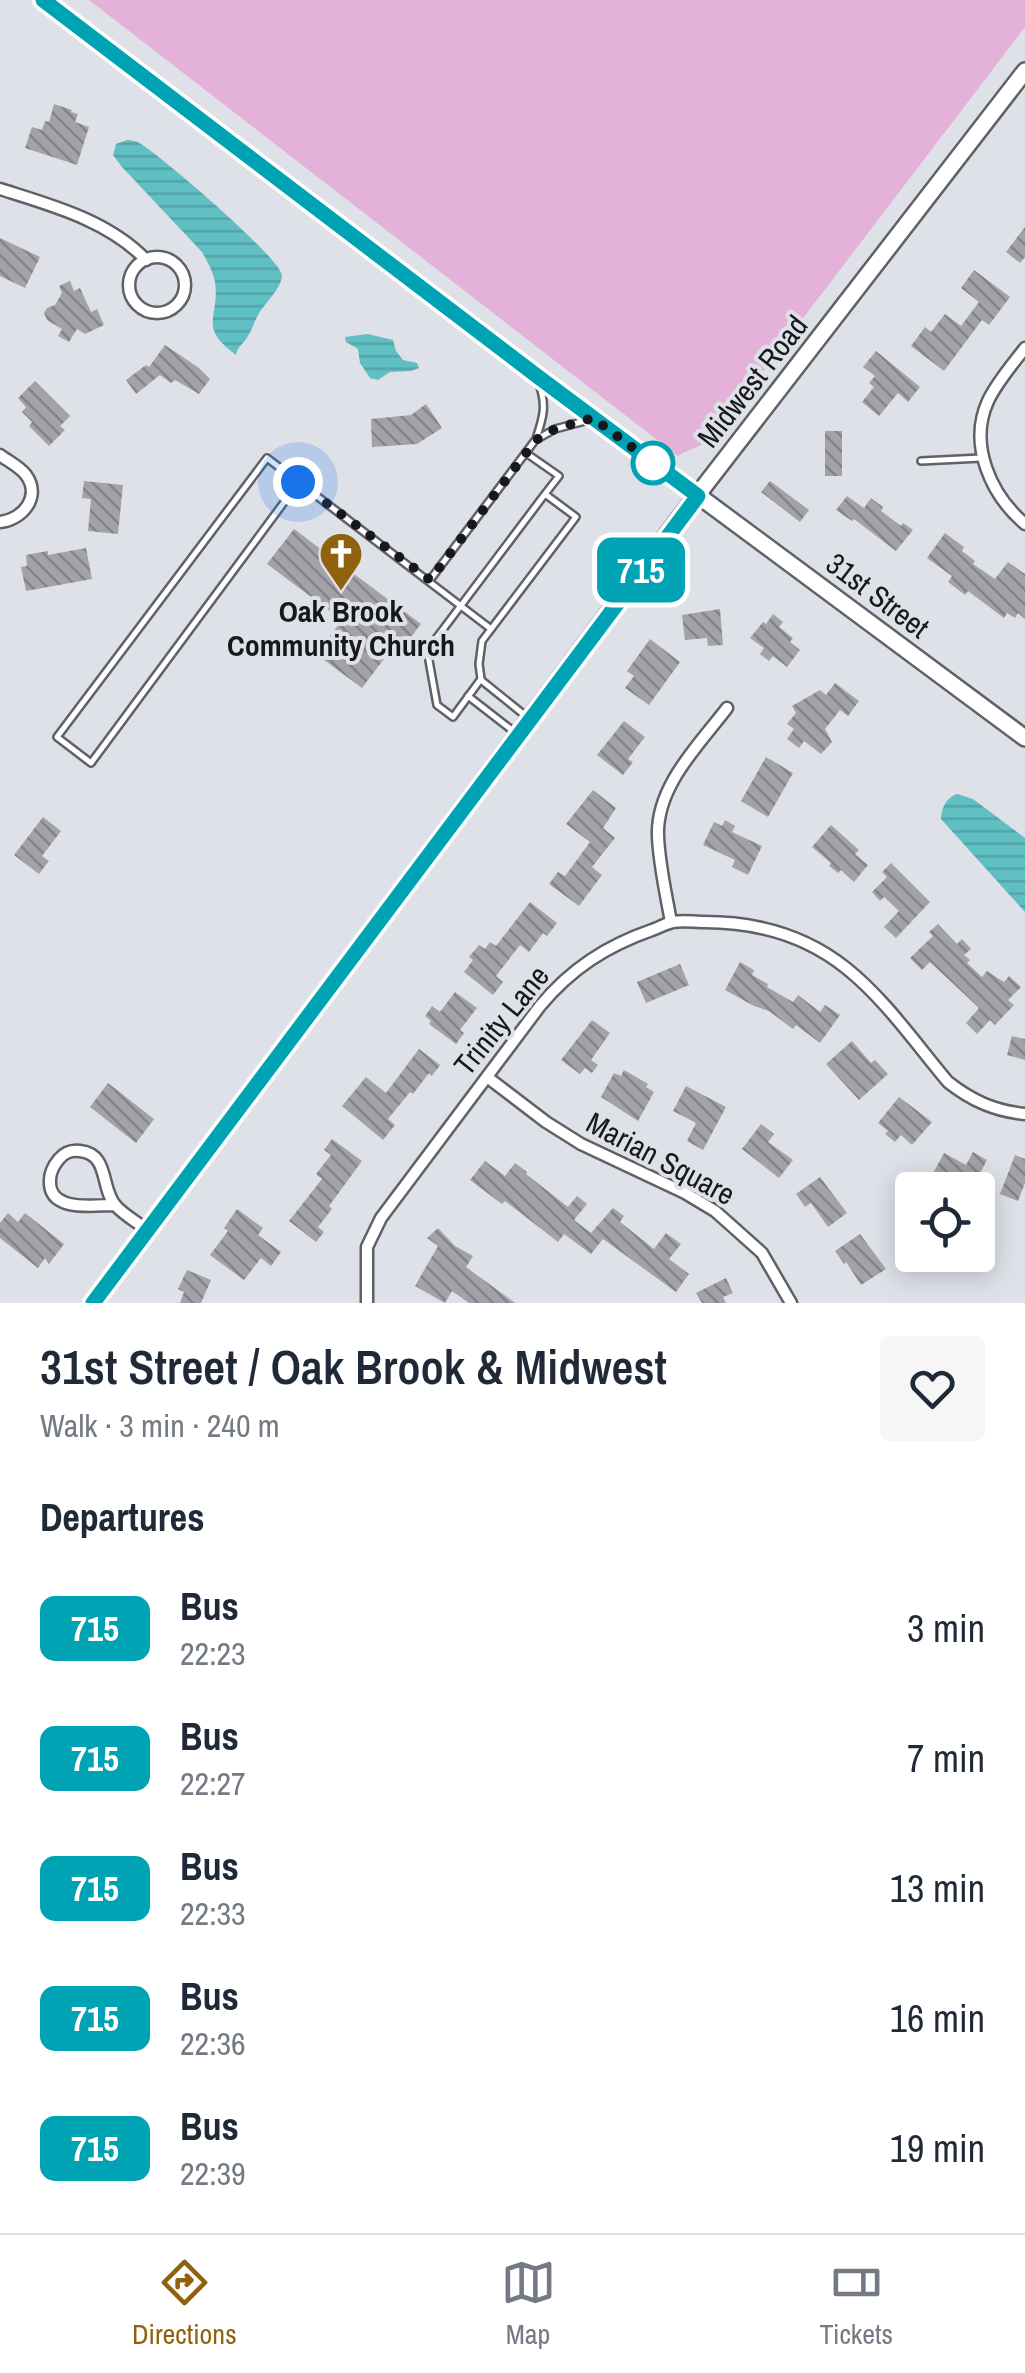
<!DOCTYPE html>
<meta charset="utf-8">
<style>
body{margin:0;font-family:"Archivo Narrow",sans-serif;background:#f6f6f7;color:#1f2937;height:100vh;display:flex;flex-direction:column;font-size:38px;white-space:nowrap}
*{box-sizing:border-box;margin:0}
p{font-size:32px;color:#747a83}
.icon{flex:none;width:55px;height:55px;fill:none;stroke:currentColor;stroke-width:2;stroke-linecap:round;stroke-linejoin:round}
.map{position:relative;height:1303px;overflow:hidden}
.details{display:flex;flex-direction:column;background:#fff;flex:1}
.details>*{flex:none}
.badge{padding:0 20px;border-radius:15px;font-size:35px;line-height:65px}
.fabs{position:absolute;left:895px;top:1172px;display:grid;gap:20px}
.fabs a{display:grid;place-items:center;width:100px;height:100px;border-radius:10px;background:#fff;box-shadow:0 5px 25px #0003;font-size:50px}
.you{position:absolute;width:50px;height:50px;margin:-25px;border:8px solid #fff;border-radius:50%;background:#1a73e8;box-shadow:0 0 0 15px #1a73e833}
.map>.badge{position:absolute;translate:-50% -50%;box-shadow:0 0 0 5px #fff}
h2{padding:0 40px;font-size:38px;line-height:90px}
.round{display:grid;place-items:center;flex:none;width:105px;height:105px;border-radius:10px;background:#f6f6f7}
.headline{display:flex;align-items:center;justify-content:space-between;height:170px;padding:0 40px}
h1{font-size:48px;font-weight:600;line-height:75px}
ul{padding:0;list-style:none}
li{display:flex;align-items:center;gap:30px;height:130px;padding:0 40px}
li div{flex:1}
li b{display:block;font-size:38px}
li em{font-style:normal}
li .badge{min-width:110px;font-weight:700;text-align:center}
.menu{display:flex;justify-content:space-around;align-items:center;height:140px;border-top:2px solid #e0e1e3;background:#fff;font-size:28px;color:#747a83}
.menu a{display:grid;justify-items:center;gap:5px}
.menu .active{color:#90620d}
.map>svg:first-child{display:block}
.grass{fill:#e4b1d9}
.water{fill:url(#water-rules)}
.building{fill:url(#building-back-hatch)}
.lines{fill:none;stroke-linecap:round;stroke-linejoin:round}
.service-casing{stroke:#5f6167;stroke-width:10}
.minor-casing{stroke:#5f6167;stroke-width:15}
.secondary-casing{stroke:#5f6167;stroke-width:20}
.service{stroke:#fff;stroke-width:5}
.minor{stroke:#fff;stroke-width:10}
.secondary{stroke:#fff;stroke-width:15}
.line-casing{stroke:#fff;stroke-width:22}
.line{stroke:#00a3b4;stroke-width:15}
.walk{stroke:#17181b;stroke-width:10;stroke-dasharray:0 18}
.stop-dot{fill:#fff;stroke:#00a3b4;stroke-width:5}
.labels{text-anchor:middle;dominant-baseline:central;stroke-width:8;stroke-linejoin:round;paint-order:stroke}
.street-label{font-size:30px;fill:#17181b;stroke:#dee1e8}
.poi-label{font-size:30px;font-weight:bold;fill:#17181b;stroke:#dee1e8}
</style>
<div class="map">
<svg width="1025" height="1303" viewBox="0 0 1025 1303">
<defs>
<pattern id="water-rules" width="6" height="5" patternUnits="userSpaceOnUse" patternTransform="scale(2.5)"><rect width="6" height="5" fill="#60bfc3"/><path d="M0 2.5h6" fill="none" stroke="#53a3a7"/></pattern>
<pattern id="building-back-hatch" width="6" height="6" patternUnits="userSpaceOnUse" patternTransform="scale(2.5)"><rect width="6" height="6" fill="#a4a2a9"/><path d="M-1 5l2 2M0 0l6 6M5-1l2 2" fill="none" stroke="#858389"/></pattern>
</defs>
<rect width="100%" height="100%" fill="#dee1e8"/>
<path class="grass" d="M89,0H1025V27L711,439C700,448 689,448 678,456Z"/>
<g class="water">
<path d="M127,140C135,141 134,140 141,144C161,156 283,260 282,276C281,289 264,304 258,315C254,322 252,330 248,336C243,345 238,345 236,355C197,326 220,319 215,282C213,271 207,261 202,252L122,167L113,155L116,144Z"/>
<path d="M368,334L393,340L396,351L403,360L417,363L419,368L411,371L390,372L378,380L370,378L360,363L358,349L346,342L345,337Z"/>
<path d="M957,794L973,799L1025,838V912L941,819C941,808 947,797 957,794Z"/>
</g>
<g class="building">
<path d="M54,104L72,110L71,112L78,114L75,122L89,127L77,165L25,148L32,127L42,130L45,121L49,122Z"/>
<path d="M1025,227V257L1020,263L1006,252Z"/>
<path d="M0,238L40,257L25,288L0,276Z"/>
<path d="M974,270L1010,297L989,325L982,320L944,371L911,346L925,327L931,332L945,314L961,326L979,302L961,288Z"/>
<path d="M70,281L74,291L80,288L91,312L97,309L104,325L85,334L77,329L69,342L58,336L62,329L47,320L44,313L47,308L55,305L62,293L59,286Z"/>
<path d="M165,345L199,368L210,379L199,394L175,380L171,383L160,375L136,394L126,380L146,365L149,367Z"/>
<path d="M876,351L920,387L908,402L898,393L879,416L862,402L874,387L869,383L875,376L863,367Z"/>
<path d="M35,381L70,416L60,426L65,430L49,446L29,426L32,422L22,412L26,407L18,398Z"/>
<path d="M426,404L442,428L417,444L372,447L371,419L411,415Z"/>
<rect x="825" y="431" width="17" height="45"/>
<path d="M84,481L123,485L118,534L88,531L91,499L82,498Z"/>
<path d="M770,481L809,510L800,522L761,492Z"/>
<path d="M847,496L864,508L871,498L883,507L881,511L901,526L903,523L913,530L896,551L854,519L852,521L836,510Z"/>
<path d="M294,529L421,624L393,660L387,655L362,688L316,654L342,620L267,564Z"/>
<path d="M945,533L964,547L962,551L975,561L973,564L995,579L1008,562L1025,574V619L1018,613L1015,618L1007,613L1004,618L968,591L965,595L948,582L952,576L927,558Z"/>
<path d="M86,548L92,579L26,591L21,567L27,566L26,555L48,551V555Z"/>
<path d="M720,609L723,645L708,646L707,638L685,640L682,615Z"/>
<path d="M773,614L783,622L779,627L793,638L790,642L800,650L787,667L773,656L769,661L760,654L764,648L750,638L763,622L766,624Z"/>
<path d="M650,639L680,662L649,705L625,688L634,676L627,671Z"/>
<path d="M835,683L859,701L848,716L840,710L825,729L832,742L821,754L804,741L799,748L787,739L794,729L787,724L796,713L792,706L820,690L826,695Z"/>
<path d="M624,721L645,737L628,759L633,762L623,775L597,755Z"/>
<path d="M766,757L793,773L768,817L741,801Z"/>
<path d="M593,790L616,808L603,828L615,838L592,867L602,875L579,906L549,884L558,872L565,876L590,842L566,824Z"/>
<path d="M43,817L61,831L42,856L49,861L39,874L14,855Z"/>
<path d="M725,820L735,826L732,832L762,846L748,875L732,867L735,860L703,845L714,822L722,826Z"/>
<path d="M831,825L859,850L855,854L868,865L854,882L841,870L838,873L829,866L831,863L812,847Z"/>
<path d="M891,863L930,902L896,938L884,927L899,911L884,897L880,901L872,892L887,877L882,872Z"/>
<path d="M530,902L557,923L547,936L543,933L529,952L520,945L496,976L503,982L493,995L464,972L473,960L469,957L479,945L485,949L490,942L496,946Z"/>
<path d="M938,924L957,944L962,939L971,949L964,955L970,960L967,963L982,977L987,971L1004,982L1009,976L1021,987L1008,1000L1014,1005L995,1025L990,1020L977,1034L966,1023L979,1008L930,962L922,970L910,958L933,936L929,932Z"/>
<path d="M740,962L754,970L752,975L768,984L767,987L793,1002L798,995L820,1012L825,1005L840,1015L820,1043L796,1025L793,1029L769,1011L754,1006L725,990Z"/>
<path d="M680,964L689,985L646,1003L637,982Z"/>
<path d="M455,992L477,1008L460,1030L464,1033L456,1044L429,1024L431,1021L425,1016L432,1006L440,1012Z"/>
<path d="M592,1020L610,1033L591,1060L598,1065L592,1073L585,1068L580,1074L561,1060Z"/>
<path d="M1012,1036L1025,1039V1060L1007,1055Z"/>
<path d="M852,1041L871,1063L875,1060L888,1074L859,1100L826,1064Z"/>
<path d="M419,1049L440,1065L432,1076L429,1073L413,1094L410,1092L388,1119L395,1125L383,1140L342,1106L366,1077L386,1093Z"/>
<path d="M624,1070L643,1081L648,1084L646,1087L654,1092L638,1121L601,1097L614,1073L621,1076Z"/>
<path d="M108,1083L154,1119L136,1143L90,1107Z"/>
<path d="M686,1086L726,1107L703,1150L687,1141L696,1123L673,1111Z"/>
<path d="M899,1097L932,1122L912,1145L901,1135L895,1142L885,1134L888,1131L878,1123Z"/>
<path d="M761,1124L774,1134L768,1142L793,1160L779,1178L742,1149Z"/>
<path d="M332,1139L362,1161L329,1206L332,1209L318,1227L324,1232L316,1242L289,1221L322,1179L316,1174L331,1155L324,1150Z"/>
<path d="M973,1152L987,1160L971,1190H956L931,1177L944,1153L966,1165Z"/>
<path d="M1015,1155L1025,1159V1183L1018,1201L1000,1194Z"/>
<path d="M485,1161L505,1176L515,1163L527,1172L526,1174L568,1207L577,1196L587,1204L574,1220L591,1233L613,1208L624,1216L620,1222L654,1249L666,1233L681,1244L669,1259L689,1274L676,1292L603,1239L591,1254L564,1234L558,1242L505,1201L502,1204L470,1180Z"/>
<path d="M820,1177L847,1213L828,1227L811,1203L805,1207L796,1194Z"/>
<path d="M237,1209L263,1228L258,1235L281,1252L271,1266L261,1258L244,1280L210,1255L228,1231L224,1228Z"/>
<path d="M8,1213L18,1222L25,1213L64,1244L49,1264L45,1258L38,1268L0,1238V1223Z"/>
<path d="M438,1228L455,1246L473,1256L466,1267L515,1303H469L452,1291L445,1303L415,1286L438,1246L427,1238Z"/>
<path d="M860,1234L886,1269L861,1285L846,1262L844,1264L835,1251Z"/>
<path d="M187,1270L211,1280L201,1303H180L184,1292L178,1289Z"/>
<path d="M726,1278L733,1293L723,1297L726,1303H702L696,1293Z"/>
</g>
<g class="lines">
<defs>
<g id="service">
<path d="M539,438L555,429L589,420"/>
<path d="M526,453L559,476L545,494L435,640L428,655L437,705L453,717L481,679L479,664L482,641L576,517L545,494"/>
<path d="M921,461L981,458"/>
<path d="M299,482L91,763L57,737L267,458L491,629"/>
<path d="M430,580L536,439C543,418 547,406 539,384"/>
<path d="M481,680L527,717"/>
<path d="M468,696L517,734"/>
</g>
<g id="minor">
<path d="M0,189C50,205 108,220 146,260"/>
<circle cx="157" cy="285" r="28"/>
<path d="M1025,348C1012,365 997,382 988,401C968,445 991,495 1025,524"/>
<path d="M0,455C8,461 20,467 26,475C42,497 22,520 0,522"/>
<path d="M671,922C666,894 659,864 658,836C656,786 699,745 727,708"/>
<path d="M487,1077L546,1122L581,1144L685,1193L715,1211L762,1253L791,1303"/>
<path d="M114,1205C94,1205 48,1213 50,1180C50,1173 54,1165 59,1159C65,1152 71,1150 80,1151C110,1154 100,1189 116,1206C124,1215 137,1222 147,1230"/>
<path d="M367,1303V1247L381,1218L540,1006C571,969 606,946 652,930C659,928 666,923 673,922C683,920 694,922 704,922C755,922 805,935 846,968C885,999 916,1044 948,1082C972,1101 995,1111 1025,1114"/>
</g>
<g id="secondary">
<path d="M43,0L537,376L1025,738"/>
<path d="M93,1303L682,515L1025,71"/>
</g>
</defs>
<use href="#service" class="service-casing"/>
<use href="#minor" class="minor-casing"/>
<use href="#secondary" class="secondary-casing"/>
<use href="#service" class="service"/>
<use href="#minor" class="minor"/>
<use href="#secondary" class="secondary"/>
</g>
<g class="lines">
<defs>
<path id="line" d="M43,0L537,376L698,496L93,1303"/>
</defs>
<use href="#line" class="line-casing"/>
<use href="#line" class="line"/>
<path class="walk" d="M298,482L430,580L536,440L555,429L593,418L653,463"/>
</g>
<defs>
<symbol id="church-pin" viewBox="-11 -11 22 30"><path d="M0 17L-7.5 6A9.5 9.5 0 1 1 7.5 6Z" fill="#90620d" stroke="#dee1e8"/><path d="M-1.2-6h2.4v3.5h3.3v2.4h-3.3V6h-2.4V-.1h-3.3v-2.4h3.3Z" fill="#fff"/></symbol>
</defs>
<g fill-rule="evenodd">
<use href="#church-pin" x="316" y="529" width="50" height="68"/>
</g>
<circle class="stop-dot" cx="653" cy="463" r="20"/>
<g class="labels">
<g class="street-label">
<text transform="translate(752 381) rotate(-52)">Midwest Road</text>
<text transform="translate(878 595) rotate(37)">31st Street</text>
<text transform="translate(501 1020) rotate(-51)">Trinity Lane</text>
<text transform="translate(661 1158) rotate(28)">Marian Square</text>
</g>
<g class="poi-label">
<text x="341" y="611">Oak Brook<tspan x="341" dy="34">Community Church</tspan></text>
</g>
</g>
</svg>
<div class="fabs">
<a><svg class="icon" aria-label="locate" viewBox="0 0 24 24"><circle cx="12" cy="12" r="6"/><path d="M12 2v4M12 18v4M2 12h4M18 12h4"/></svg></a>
</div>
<div class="you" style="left:298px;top:482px"></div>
<b class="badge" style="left:641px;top:570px;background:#00a3b4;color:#fff">715</b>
</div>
<section class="details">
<div class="headline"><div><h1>31st Street / Oak Brook &amp; Midwest</h1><p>Walk · 3 min · 240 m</p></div><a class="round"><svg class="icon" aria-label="heart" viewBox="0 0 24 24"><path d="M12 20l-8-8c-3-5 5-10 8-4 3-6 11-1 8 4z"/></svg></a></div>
<h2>Departures</h2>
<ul>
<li><span class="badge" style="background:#00a3b4;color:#fff">715</span><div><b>Bus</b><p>22:23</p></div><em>3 min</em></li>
<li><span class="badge" style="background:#00a3b4;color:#fff">715</span><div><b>Bus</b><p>22:27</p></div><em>7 min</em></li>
<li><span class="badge" style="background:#00a3b4;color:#fff">715</span><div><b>Bus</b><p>22:33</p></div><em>13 min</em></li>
<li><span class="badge" style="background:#00a3b4;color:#fff">715</span><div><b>Bus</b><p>22:36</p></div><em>16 min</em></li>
<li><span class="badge" style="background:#00a3b4;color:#fff">715</span><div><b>Bus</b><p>22:39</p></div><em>19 min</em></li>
</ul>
</section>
<nav class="menu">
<a class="active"><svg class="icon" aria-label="directions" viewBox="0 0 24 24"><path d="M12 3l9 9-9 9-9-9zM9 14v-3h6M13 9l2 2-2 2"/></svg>Directions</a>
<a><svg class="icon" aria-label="map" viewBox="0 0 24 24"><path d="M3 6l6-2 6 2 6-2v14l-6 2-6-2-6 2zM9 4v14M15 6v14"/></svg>Map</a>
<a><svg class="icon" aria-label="tickets" viewBox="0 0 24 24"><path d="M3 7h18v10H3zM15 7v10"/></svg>Tickets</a>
</nav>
